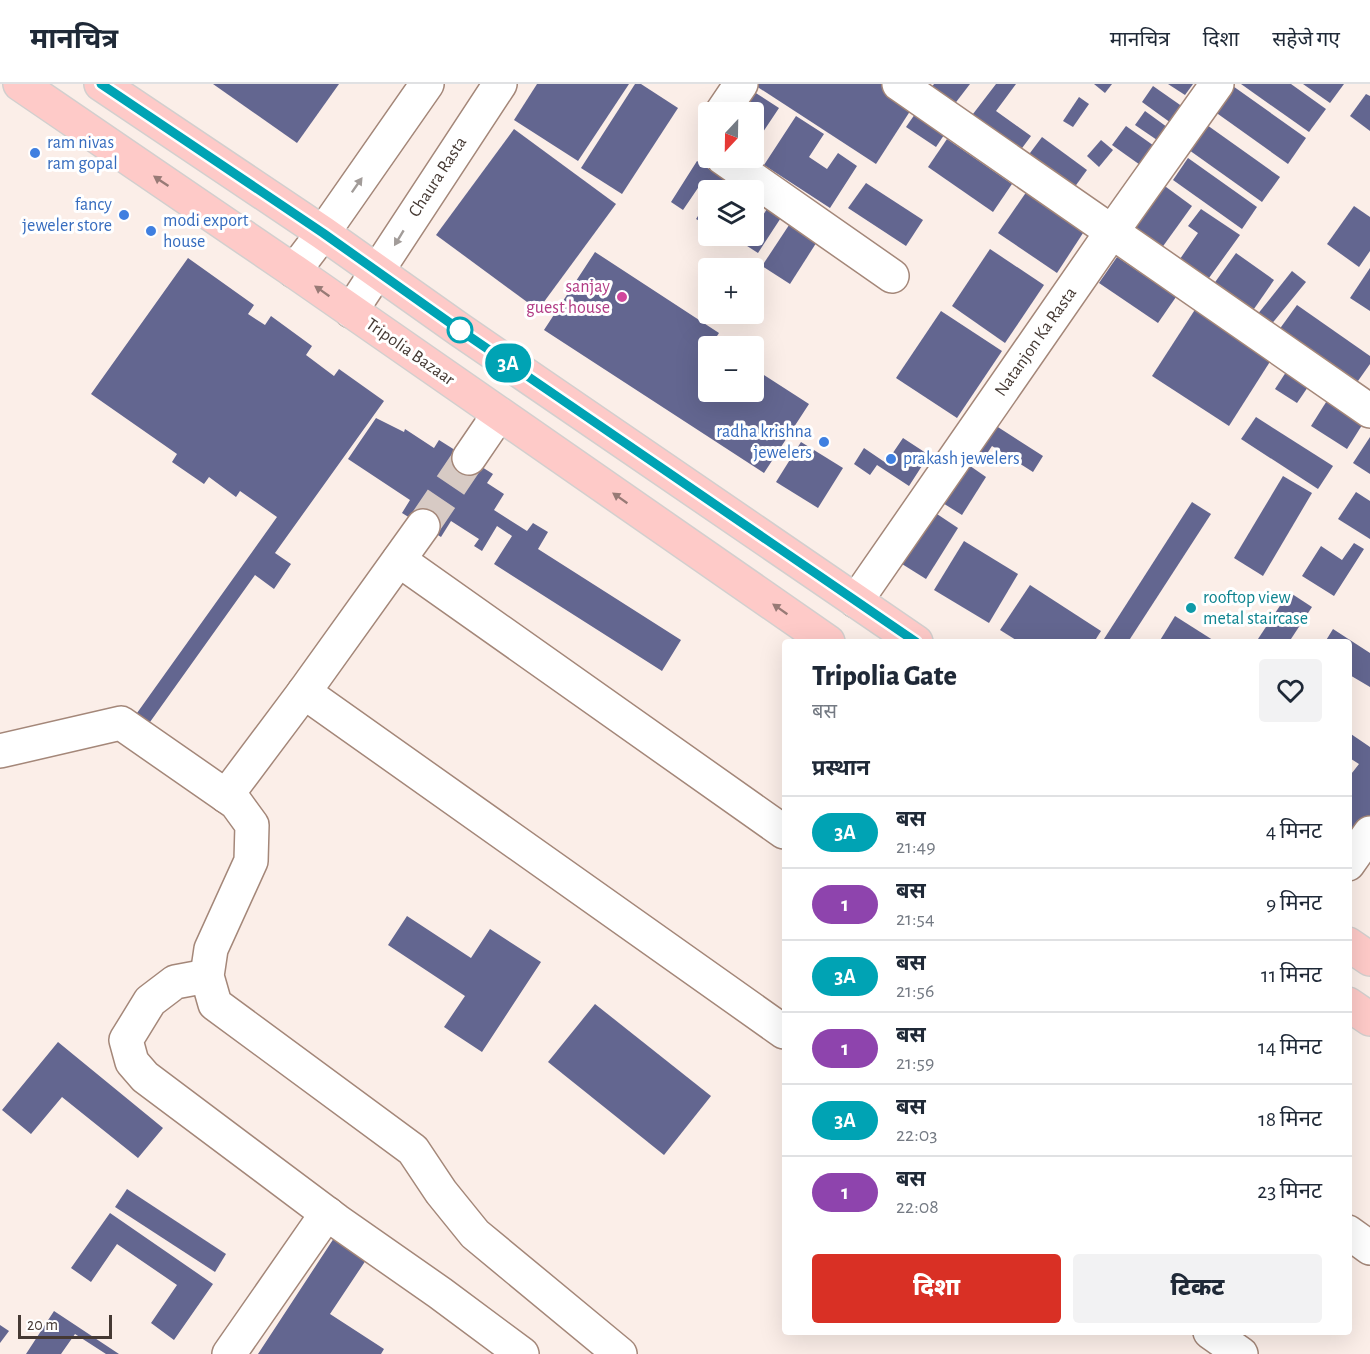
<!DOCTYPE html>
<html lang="hi">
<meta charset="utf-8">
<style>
body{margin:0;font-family:"Alegreya Sans","Noto Sans Devanagari",sans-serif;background:#f2f2f3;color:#1f2937;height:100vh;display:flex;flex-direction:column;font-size:22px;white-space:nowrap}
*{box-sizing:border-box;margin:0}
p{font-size:20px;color:#747a83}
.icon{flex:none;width:33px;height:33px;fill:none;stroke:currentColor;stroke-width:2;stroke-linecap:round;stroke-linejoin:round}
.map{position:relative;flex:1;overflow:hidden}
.sheet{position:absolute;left:782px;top:555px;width:570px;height:696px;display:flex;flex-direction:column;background:#fff;border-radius:6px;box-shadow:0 6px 24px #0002}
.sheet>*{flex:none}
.badge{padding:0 12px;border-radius:20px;font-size:21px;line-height:39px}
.needle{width:39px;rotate:202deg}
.controls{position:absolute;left:698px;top:18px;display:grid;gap:12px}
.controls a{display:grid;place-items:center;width:66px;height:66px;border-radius:6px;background:#fff;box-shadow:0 6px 24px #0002;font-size:30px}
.scale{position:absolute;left:18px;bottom:15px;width:94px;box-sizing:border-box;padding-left:6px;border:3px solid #453933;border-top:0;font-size:16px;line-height:21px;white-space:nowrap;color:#453933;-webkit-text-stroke:4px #fff;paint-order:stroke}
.map>.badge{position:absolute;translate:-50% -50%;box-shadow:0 0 0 3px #fff}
h2{padding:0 30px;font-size:22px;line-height:54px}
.round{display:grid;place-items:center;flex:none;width:63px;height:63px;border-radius:6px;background:#f2f2f3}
.headline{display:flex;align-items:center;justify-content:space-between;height:102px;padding:0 30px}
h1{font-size:28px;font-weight:800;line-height:45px}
.action{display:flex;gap:12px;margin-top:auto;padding:12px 30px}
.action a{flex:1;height:69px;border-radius:6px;background:#d93025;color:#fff;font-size:24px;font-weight:800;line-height:69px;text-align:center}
.action a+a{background:#f2f2f3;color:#1f2937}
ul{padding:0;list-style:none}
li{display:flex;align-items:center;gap:18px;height:72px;padding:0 30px;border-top:2px solid #e0e1e3}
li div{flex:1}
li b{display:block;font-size:22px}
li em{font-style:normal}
li .badge{min-width:66px;font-weight:700;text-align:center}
header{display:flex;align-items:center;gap:36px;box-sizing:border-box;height:84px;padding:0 30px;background:#fff;border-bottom:2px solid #e0e1e3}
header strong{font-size:28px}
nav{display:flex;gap:33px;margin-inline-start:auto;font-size:21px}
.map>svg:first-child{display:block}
.building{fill:#636690}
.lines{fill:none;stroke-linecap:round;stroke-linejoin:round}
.minor-tunnel{stroke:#d7cac4;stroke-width:33;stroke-dasharray:33 16;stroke-linecap:butt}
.minor-casing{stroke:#a48779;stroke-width:36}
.major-casing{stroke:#d2cfce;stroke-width:36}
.minor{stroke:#fff;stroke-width:33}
.major{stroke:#fecac8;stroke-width:33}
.oneway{fill:#987a76}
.oneway2{fill:#a29c99}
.line-casing{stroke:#fff;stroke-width:14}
.line{stroke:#00a3b4;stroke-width:9}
.shop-dot{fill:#3f7fe0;stroke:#fff;stroke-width:2}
.hotel-dot{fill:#d1479c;stroke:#fff;stroke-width:2}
.stop-dot{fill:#fff;stroke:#00a3b4;stroke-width:3}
.culture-dot{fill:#0f9aa8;stroke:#fff;stroke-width:2}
.labels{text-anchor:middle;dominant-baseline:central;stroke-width:6;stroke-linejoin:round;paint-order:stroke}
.shop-label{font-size:18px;fill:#366cbe;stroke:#fff;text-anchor:start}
.street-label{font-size:18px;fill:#453933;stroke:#fff}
.hotel-label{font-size:18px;fill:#b23c85;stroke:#fff;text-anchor:end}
.culture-label{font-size:18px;fill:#0d838f;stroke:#fff;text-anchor:start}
</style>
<header>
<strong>मानचित्र</strong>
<nav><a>मानचित्र</a><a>दिशा</a><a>सहेजे गए</a></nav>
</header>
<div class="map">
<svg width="1370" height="1270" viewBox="0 0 1370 1270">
<rect width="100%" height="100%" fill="#fbeee8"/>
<g class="building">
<path d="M213,0H339L297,59Z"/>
<path d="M537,0H629L578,77L514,36Z"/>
<path d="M635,0H641L678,24L622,110L581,84Z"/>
<path d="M753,0H882L914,21L876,80Z"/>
<path d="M934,0H970L950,26L927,9Z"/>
<path d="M996,0H1016L996,27L1031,52L1011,79L963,43Z"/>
<path d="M1094,0H1112L1105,9Z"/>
<path d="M1168,0H1193L1185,11Z"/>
<path d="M1230,0L1306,54L1288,80L1211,25Z"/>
<path d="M1241,0H1291L1326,25L1309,48Z"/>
<path d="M1303,0H1344L1330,19Z"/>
<path d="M1153,2L1183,23L1171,39L1142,18Z"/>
<path d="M748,4L779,24L753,63V28H731Z"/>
<path d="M1366,10L1370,12V47L1350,32Z"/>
<path d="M1079,13L1089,20L1073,43L1063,37Z"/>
<path d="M1145,27L1167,43L1157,56L1135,41Z"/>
<path d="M915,30L944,51L936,63L906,43Z"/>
<path d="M796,32L824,50L809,73L827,85L838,69L857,82L830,124L764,81Z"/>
<path d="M1207,41L1280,93L1262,118L1189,66Z"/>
<path d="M1126,42L1157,64L1143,83L1112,61Z"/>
<path d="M514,45L616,120L538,226L436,151Z"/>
<path d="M1042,53L1087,86L1066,115L1021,81Z"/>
<path d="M947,55L1012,100L993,128L928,83Z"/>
<path d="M1101,56L1113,66L1099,83L1087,72Z"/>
<path d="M1188,74L1257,123L1242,145L1173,96Z"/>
<path d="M697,77L730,99L725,106H708L700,101L683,126L671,118Z"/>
<path d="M866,99L923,136L906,162L848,124Z"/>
<path d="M1162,100L1192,122L1156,172L1126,150Z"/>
<path d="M1027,107L1085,146L1057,189L998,149Z"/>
<path d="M708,117V132L703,139L696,135Z"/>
<path d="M772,117L786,126L758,169L744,160L750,152H753V147Z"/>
<path d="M1354,122L1370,133V167L1359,183L1327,160Z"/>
<path d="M1201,125L1240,151L1201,205L1173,185L1198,149L1188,142Z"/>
<path d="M793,135L820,153L790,200L762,182Z"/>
<path d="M990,165L1044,201L1005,259L952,222Z"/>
<path d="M595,168L719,249L713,258L720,262H708V308H753V284L809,320L764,389L544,246Z"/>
<path d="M1236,169L1274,196L1247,235L1208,208Z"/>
<path d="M1117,173L1176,213L1158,239L1099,199Z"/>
<path d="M188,174L254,221L248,230L265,241L271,232L312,262L306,271L334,292L339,285L384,317L275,469L291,480L274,505L255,491L145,645L132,636L277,433L240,407L236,413L209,393L204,400L172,378L177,370L91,310Z"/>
<path d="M1370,184V227L1350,214Z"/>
<path d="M1292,187L1306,198L1266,247L1253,236Z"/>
<path d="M1297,221L1370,272V280L1353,304L1276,250Z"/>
<path d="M1196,224L1273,273L1229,342L1152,292Z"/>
<path d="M941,227L1002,267L957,334L896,294Z"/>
<path d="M1288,285L1310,300L1297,319L1275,305Z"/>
<path d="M1328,315L1364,338L1347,365L1311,342Z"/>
<path d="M1256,333L1333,382L1318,405L1241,355Z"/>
<path d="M376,334L404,348L405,345L434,364L439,356L493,390L487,399L504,410L494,426L527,447L533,439L548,448L538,465L681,556L662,587L494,480L512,452L497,442L482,467L474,462L479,455L451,437L441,453L402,429L410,416L348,375Z"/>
<path d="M987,336L1043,372L1033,388L992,362L982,377L967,367Z"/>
<path d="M1370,353V390L1353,379Z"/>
<path d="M903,354L929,371L909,402L877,381L870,391L854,380L864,364L886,379Z"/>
<path d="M801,358L843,384L818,424L776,398Z"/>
<path d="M963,377L986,393L962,431L938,416Z"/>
<path d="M1283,392L1312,409L1263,492L1234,474Z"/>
<path d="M1356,408L1370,417V455L1338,435Z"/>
<path d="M1192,418L1211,430L1128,558H1109L1104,555Z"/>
<path d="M928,424L958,444L926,495L894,475Z"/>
<path d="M964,457L1018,490L989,539L934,506Z"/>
<path d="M1354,459L1364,465L1334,512L1302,492L1321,462L1342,476Z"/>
<path d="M1030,501L1101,547L1094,558H1019L1000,546Z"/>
<path d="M1289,508L1312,523L1289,558H1256Z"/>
<path d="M1175,532L1216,558H1159Z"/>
<path d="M1333,545L1370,569V603L1348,590V558H1325Z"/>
<path d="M1348,648L1370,663V734L1348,764V694L1359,680L1348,673Z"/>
<path d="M407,832L471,874L490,845L541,878L482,968L444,943L465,912L388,861Z"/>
<path d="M595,920L711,1012L664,1071L548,978Z"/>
<path d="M58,958L163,1044L138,1074L62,1013L31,1050L2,1026Z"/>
<path d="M127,1105L226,1170L215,1188L115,1123Z"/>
<path d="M110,1129L213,1200L174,1256L151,1239L177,1201L117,1160L91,1198L71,1184Z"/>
<path d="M336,1151L368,1173L330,1230L384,1265L381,1270H258Z"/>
<path d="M54,1227L119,1270H106L75,1250L61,1270H26Z"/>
<path d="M0,1241L9,1247L0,1259Z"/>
</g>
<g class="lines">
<path class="minor-tunnel" d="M423,442L469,374"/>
<defs>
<g id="minor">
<path d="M899,0L1370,327"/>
<path d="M722,28L741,0"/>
<path d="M723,74L892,192"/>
<path d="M294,187L323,149L427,0"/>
<path d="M351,227L500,0"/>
<path d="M469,374L499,330"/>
<path d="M399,476L784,748"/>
<path d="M856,517L1111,149L1217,0"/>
<path d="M304,608L784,948"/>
<path d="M0,667L121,639L236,719L252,741L251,777L211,865L207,892L215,920L413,1066L441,1108L475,1150L620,1270"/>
<path d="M226,712L304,608L423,442"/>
<path d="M1348,780L1370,749"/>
<path d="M207,892L175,898L150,917L126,956L132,978L145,993L337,1137L440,1209L522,1270"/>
<path d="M1348,1148L1370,1164"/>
<path d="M1210,1248L1241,1270"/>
<path d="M229,1270L318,1142L328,1130"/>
</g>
<g id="major">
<path d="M20,0L294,187L828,558"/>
<path d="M101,0L323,149L460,246L916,558"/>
<path d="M1348,860L1370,875"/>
<path d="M1348,920L1370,935"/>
</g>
</defs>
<use href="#minor" class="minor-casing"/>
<use href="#major" class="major-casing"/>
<use href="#minor" class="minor"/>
<use href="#major" class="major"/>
</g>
<defs><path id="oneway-solid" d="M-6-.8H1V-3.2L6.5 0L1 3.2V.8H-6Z" transform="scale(1.5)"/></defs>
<g class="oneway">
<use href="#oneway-solid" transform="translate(161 97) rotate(-146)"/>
<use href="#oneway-solid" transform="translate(322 207) rotate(-145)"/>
<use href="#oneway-solid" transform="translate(620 414) rotate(-145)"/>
<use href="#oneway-solid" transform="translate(780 525) rotate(-145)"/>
</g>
<g class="oneway2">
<use href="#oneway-solid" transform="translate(357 101) rotate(-55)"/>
<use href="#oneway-solid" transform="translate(399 154) rotate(121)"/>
</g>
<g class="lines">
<defs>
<path id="line" d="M101,0L323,149L460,246L916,558"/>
</defs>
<use href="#line" class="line-casing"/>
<use href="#line" class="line"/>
</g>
<g class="shop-dot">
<circle cx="35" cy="69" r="6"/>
<circle cx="124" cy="131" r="6"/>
<circle cx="151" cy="147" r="6"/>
<circle cx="824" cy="358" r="6"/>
<circle cx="891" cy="375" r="6"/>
</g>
<circle class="hotel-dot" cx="622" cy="213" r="6"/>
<circle class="stop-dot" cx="460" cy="246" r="12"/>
<circle class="culture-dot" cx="1191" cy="524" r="6"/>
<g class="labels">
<g class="shop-label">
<text x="47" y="59">ram nivas<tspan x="47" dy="21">ram gopal</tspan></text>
<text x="112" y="121" text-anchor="end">fancy<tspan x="112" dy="21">jeweler store</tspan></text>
<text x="163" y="137">modi export<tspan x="163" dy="21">house</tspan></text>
<text x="812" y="348" text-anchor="end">radha krishna<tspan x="812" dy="21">jewelers</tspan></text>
<text x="903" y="375">prakash jewelers</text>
</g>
<g class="street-label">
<text transform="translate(438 93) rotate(-57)">Chaura Rasta</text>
<text transform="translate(1036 258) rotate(-55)">Natanjon Ka Rasta</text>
<text transform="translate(410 268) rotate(35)">Tripolia Bazaar</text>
</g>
<g class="hotel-label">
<text x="610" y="203">sanjay<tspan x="610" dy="21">guest house</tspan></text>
</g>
<g class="culture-label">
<text x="1203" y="514">rooftop view<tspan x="1203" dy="21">metal staircase</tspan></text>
</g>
</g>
</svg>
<div class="controls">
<a><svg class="needle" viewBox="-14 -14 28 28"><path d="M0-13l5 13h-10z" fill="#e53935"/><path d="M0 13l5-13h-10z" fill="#747a83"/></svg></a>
<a><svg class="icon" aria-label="layers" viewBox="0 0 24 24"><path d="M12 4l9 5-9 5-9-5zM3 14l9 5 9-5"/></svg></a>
<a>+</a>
<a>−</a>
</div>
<div class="scale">20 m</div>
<b class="badge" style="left:508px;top:279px;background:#00a3b4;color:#fff">3A</b>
<section class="sheet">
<div class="headline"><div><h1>Tripolia Gate</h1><p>बस</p></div><a class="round"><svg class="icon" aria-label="heart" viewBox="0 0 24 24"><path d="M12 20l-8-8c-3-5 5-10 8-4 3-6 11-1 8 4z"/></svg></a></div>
<h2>प्रस्थान</h2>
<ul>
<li><span class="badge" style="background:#00a3b4;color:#fff">3A</span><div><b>बस</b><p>21:49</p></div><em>4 मिनट</em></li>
<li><span class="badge" style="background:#8e44ad;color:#fff">1</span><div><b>बस</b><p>21:54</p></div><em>9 मिनट</em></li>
<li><span class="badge" style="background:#00a3b4;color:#fff">3A</span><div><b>बस</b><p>21:56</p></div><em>11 मिनट</em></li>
<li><span class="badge" style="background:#8e44ad;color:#fff">1</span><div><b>बस</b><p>21:59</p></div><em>14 मिनट</em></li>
<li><span class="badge" style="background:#00a3b4;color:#fff">3A</span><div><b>बस</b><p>22:03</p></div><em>18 मिनट</em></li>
<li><span class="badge" style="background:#8e44ad;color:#fff">1</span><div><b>बस</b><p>22:08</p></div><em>23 मिनट</em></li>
</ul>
<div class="action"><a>दिशा</a><a>टिकट</a></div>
</section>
</div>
